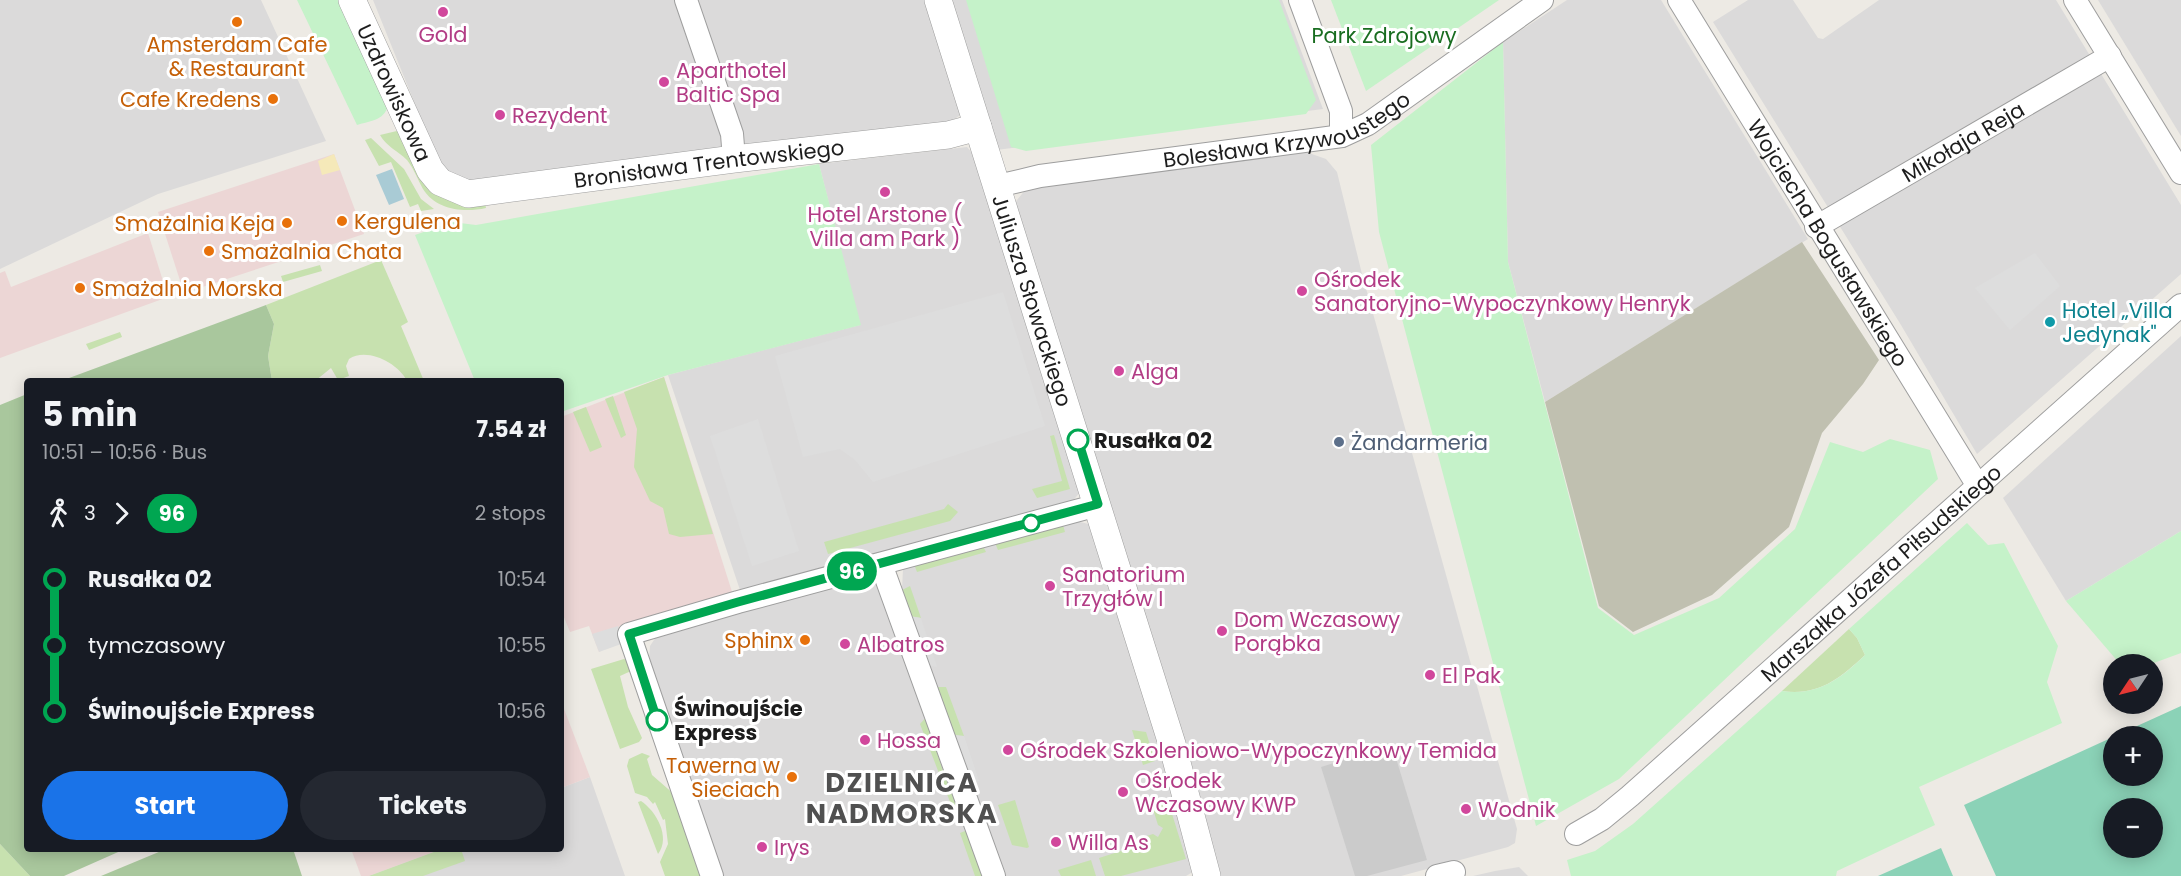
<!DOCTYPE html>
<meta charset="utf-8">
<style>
body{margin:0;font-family:Poppins,sans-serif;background:#242831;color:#f1f3f6;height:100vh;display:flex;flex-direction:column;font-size:22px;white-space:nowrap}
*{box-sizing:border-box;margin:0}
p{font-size:20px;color:#9ea1a6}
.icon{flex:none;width:33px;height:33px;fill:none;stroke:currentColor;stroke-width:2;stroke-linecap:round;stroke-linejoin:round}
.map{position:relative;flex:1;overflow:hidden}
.drawer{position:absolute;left:24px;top:378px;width:540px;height:474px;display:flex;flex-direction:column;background:#171b24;border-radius:6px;box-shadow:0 3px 15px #0003}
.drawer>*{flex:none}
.badge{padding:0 12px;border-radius:20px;font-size:21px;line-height:39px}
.needle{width:39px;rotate:235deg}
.buttons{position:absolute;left:2103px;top:654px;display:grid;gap:12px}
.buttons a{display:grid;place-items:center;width:60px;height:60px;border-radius:50%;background:#171b24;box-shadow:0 3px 15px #0003;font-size:30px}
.map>.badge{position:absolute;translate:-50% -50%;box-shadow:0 0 0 3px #fff}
.legs{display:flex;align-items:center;gap:9px;height:66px;padding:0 18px;font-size:20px}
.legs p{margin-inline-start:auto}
.headline{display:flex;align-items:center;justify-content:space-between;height:102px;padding:0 18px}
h1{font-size:33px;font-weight:700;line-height:45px}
.action{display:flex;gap:12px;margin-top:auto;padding:12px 18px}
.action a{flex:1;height:69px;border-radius:36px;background:#1a73e8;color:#fff;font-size:24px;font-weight:700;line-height:69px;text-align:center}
.action a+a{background:#242831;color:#f1f3f6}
ul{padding:0 18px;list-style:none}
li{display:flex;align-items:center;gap:21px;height:66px;font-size:22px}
li i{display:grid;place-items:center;width:9px;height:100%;margin:0 8px;background:currentColor}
li i::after{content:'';width:15px;height:15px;margin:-8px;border:4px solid;border-radius:50%;background:#171b24}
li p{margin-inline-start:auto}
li:first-child i{background:linear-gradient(#0000 50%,currentColor 0)}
li:last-child i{background:linear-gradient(currentColor 50%,#0000 0)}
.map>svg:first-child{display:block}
.residential{fill:#dbdada}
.commercial{fill:#ecd6d5}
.religious{fill:#cbcbcb}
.construction{fill:#c0c0b0}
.grass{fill:#c7e1af}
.forest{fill:#a9c79d}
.sand{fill:#f5e9b9}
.park{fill:#c5f2c9}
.pitch{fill:#8bd2b7;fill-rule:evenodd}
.parking{fill:#ddd}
.water{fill:#a9cbd5}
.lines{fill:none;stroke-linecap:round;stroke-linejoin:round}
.minor-casing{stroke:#9e9e9e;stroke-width:24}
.tertiary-casing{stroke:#9e9e9e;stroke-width:28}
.minor{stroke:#fff;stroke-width:22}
.tertiary{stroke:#fff;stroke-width:27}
.line-1-casing{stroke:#fff;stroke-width:14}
.line-1{stroke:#00a651;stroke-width:9}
.hotel-dot{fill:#d1479c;stroke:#fff;stroke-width:2}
.food-dot{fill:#e8710a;stroke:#fff;stroke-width:2}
.culture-dot{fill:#0f9aa8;stroke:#fff;stroke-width:2}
.stop-1-dot{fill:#fff;stroke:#00a651;stroke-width:3}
.service-dot{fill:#5c6f8a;stroke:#fff;stroke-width:2}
.labels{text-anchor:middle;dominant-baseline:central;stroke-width:6;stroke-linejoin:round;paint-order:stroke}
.hotel-label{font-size:21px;fill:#b23c85;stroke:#fff;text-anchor:start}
.park-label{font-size:21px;fill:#196d20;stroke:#fff}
.food-label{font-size:21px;fill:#c56008;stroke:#fff;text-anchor:end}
.street-label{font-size:21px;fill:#1d1d1d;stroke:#fff}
.culture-label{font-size:21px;fill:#0d838f;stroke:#fff;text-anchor:start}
.stop-label{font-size:21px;font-weight:bold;fill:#1d1d1d;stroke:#fff;text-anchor:start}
.service-label{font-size:21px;fill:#4e5e75;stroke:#fff;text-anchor:start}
.district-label{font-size:27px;font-weight:bold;letter-spacing:1.5px;fill:#505050;stroke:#fff}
</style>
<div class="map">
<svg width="2181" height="876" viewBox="0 0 2181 876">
<rect width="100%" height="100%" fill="#edeae4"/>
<g class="residential">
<path d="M0,0H261L326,141L158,194L0,269Z"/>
<path d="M373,0H1282L1323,109L996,150L962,107L959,116L950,122L458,185L444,176Z"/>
<path d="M1567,0H1661L1808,239L1545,402L1508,262L1503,42Z"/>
<path d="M1748,0H1793L1818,38L1823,39L1879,0H2056L2181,205V274L1977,454L1901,325L1713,22Z"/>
<path d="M2098,0H2181V136Z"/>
<path d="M967,147L981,163L1081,491L1071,503L741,593L668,375L860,325L819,164Z"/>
<path d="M1306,152L1326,159L1337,172L1362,274L1517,829L1515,843L1508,847L1401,876H1220L1013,205L1026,189Z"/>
<path d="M2181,336V531L2066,601L2003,498Z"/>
<path d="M1075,521L1089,524L1095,531L1194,864L1191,873L1186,876H1001L902,590L903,569Z"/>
<path d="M866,577L875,578L986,876H724L649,662L650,646L656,637L685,627Z"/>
<path d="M590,777L625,876H369L442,849H561V788Z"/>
<path d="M1519,867L1528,876H1473L1495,871Z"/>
</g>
<g class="commercial">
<path d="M334,154L364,234L184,293L158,212Z"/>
<path d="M148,233L168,297L0,358V273L5,271L11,287Z"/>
<path d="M664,377L733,595L619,626L622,638L599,652L589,626L570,632L561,610V417Z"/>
<path d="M561,701L590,777L561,788Z"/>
<path d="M351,849H442L369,876H361Z"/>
</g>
<path class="religious" d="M1392,745L1427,860L1367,876H1355L1321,767Z"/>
<path class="construction" d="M1802,242L1879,360L1863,384L1822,433L1789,527L1712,595L1633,632L1599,606L1545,402Z"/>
<g class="grass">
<path d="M401,130L485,203L486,208C464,213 436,210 423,189C418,180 414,169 407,160C398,151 387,147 380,135Z"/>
<path d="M371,138L404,169L421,199L434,209L421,211L418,204L410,207L391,162L379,166L365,140Z"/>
<path d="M381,260L408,322L401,326L424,381H407C398,363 367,347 349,359L346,366L349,376L338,380L331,368L315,381H272L268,356L274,324L266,305Z"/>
<path d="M320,265L322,271L283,282L281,276Z"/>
<path d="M120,332L122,337L89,350L86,344Z"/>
<path d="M664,377L707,515L713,534L680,537L669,534L663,508L650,501L634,467L637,429L624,392Z"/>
<path d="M613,396L626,435L621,438L605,399Z"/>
<path d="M586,407L602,447L590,452L573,412Z"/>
<path d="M1054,435L1070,489L1037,498L1032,489L1062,481L1050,436Z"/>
<path d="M948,504L958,512L950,521L828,554L824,542L944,509Z"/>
<path d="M1063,525L1065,532L998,550L995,543Z"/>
<path d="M983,546L986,552L917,572L914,564Z"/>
<path d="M910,586L921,618L909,616L902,590Z"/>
<path d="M1849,629L1857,638L1865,655C1839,679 1819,696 1782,691Z"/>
<path d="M624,659L629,661L631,671L620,676L628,707L642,738L639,742L620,749L591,669Z"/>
<path d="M936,687H946L964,736L953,735Z"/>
<path d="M929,714L935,730L931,736L951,793L959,796L962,804L952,807L920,724Z"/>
<path d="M1132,730L1146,732L1155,761L1143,765Z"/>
<path d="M642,753L650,756L647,759L652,775L675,795L704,876H665L660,862L668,844L665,819L663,820L655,802L653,804L647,797L635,793L627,766L629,759Z"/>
<path d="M1015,800L1029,847L1027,848L1012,845L998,805Z"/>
<path d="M641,801C656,811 671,837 658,854L638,802Z"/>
<path d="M1168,801L1186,859L1121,876H1105L1099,858L1127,849L1125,843L1153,834L1158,837L1163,828L1158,825L1152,806Z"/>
<path d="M970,829L986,876H975L960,833Z"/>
<path d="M0,844L30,876H0Z"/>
<path d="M442,849H461L465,861L423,876H369Z"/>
<path d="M1091,860L1096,876H1061L1058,870Z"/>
</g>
<g class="forest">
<path d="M266,305L274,324L268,356L272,381H61Z"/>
<path d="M27,394V849H125L64,876H30L0,844V405Z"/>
<path d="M166,849H293L302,876H101Z"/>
</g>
<path class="sand" d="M334,154L340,170L322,175L318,161Z"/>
<g class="park">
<path d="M297,0H341L388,103C387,120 370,121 357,125Z"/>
<path d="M966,0H1279L1316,100L1306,114L1026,151L1011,147Z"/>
<path d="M1331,0H1499L1366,91Z"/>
<path d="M1503,42L1508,262L1598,608L1634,635L1719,598L1795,529L1830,442L1863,452L1890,439L1930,450L1938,479L1619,779L1536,826L1379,232L1371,145Z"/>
<path d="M819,164L861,325L668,375L561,412V381H475L415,235L452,222L476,225Z"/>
<path d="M1967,523L1988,545L2004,543L2058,646L2047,682L2062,723L1919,787L1935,825L1837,871L1836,876H1571L1567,860L1595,851L1633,824L1782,691C1819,696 1840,679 1865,655L1857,638L1849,629Z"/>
<path d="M2181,531V653L2151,664H2120L2066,601Z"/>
</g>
<g class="pitch">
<path d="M2181,706V876H1996L1964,805L2113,737L2114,776H2152V736H2115ZM2114,808H2152V848H2114Z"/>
<path d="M1941,848L1953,876H1878Z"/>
</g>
<g class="parking">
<path d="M2035,253L2060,286L2010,330L1975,288Z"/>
<path d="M1003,292L1045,426L873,482L855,460L840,449L803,457L775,356Z"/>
<path d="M758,419L799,551L752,566L710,436Z"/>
<path d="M909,616L921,618L937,667L927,665Z"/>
<path d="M618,626L624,643L599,652L592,634Z"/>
<path d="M953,735L964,736L979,781L968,782Z"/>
</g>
<path class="water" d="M392,169L404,199L389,205L376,175Z"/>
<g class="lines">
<defs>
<g id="minor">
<path d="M686,0L732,134L734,159"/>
<path d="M1300,0L1341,111V136"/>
<path id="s1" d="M1679,0L1978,486"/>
<path d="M2075,0L2181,173"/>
<path id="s2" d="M998,186L1040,176L1342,136L1368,124L1542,0"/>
<path id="s3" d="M1816,227L2110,56"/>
<path d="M881,564L994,876"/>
<path id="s4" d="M1576,834L1602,819L1630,796L2181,305"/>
<path d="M712,876L629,634L738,602L1098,505"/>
<path d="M1437,876L1454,872"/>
</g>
<g id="tertiary">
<path id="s5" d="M352,0L430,170L440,182L468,194L734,159L948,135L978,127"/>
<path id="s6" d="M938,0L1172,744L1207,876"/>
</g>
</defs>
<use href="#minor" class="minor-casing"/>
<use href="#tertiary" class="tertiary-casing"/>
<use href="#minor" class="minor"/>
<use href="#tertiary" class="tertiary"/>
</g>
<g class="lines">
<defs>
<path id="line-1" d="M657,720L629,634L738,602L1098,504L1078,440"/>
</defs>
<use href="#line-1" class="line-1-casing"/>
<use href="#line-1" class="line-1"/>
</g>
<g class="hotel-dot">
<circle cx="443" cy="12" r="6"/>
<circle cx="664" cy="82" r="6"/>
<circle cx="500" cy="115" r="6"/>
<circle cx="885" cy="192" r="6"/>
<circle cx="1302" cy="291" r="6"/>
<circle cx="1119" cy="371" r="6"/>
<circle cx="1050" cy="586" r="6"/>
<circle cx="1222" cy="631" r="6"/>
<circle cx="845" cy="644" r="6"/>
<circle cx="1430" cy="675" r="6"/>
<circle cx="865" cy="740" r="6"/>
<circle cx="1008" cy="750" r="6"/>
<circle cx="1123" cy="792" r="6"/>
<circle cx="1466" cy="809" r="6"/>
<circle cx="1056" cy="842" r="6"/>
<circle cx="762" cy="847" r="6"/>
</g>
<g class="food-dot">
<circle cx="237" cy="22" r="6"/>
<circle cx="273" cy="99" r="6"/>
<circle cx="342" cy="221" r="6"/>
<circle cx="287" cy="223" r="6"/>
<circle cx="209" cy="251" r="6"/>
<circle cx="80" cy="288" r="6"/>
<circle cx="805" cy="640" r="6"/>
<circle cx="792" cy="777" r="6"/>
</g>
<circle class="culture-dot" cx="2050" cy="322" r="6"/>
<g class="stop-1-dot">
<circle cx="1078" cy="440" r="10"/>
<circle cx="1031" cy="523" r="8"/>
<circle cx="657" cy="720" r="10"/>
</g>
<circle class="service-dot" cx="1339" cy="442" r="6"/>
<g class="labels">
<g class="hotel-label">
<text x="443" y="34" text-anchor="middle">Gold</text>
<text x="676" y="70">Aparthotel<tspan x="676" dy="24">Baltic Spa</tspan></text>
<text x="512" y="115">Rezydent</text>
<text x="885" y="214" text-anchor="middle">Hotel Arstone (<tspan x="885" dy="24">Villa am Park )</tspan></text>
<text x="1314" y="279">Ośrodek<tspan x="1314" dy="24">Sanatoryjno-Wypoczynkowy Henryk</tspan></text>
<text x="1131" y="371">Alga</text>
<text x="1062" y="574">Sanatorium<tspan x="1062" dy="24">Trzygłów I</tspan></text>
<text x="1234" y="619">Dom Wczasowy<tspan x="1234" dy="24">Porąbka</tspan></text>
<text x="857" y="644">Albatros</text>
<text x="1442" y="675">El Pak</text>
<text x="877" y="740">Hossa</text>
<text x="1020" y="750">Ośrodek Szkoleniowo-Wypoczynkowy Temida</text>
<text x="1135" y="780">Ośrodek<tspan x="1135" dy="24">Wczasowy KWP</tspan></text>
<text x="1478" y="809">Wodnik</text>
<text x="1068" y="842">Willa As</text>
<text x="774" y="847">Irys</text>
</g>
<g class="park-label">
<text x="1384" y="35">Park Zdrojowy</text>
</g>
<g class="food-label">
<text x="237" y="44" text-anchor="middle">Amsterdam Cafe<tspan x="237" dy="24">&amp; Restaurant</tspan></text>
<text x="261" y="99">Cafe Kredens</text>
<text x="354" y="221" text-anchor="start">Kergulena</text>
<text x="275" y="223">Smażalnia Keja</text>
<text x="221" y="251" text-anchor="start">Smażalnia Chata</text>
<text x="92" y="288" text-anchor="start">Smażalnia Morska</text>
<text x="793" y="640">Sphinx</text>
<text x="780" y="765">Tawerna w<tspan x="780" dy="24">Sieciach</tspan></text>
</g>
<g class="street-label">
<text stroke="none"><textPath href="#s5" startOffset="102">Uzdrowiskowa</textPath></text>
<text stroke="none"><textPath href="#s2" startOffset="296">Bolesława Krzywoustego</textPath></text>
<text stroke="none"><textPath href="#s3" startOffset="170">Mikołaja Reja</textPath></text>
<text stroke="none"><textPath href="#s5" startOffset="476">Bronisława Trentowskiego</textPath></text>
<text stroke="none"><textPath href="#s1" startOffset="285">Wojciecha Bogusławskiego</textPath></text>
<text stroke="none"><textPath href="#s6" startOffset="315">Juliusza Słowackiego</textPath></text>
<text stroke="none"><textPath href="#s4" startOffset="402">Marszałka Józefa Piłsudskiego</textPath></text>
</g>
<g class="culture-label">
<text x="2062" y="310">Hotel „Villa<tspan x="2062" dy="24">Jedynak"</tspan></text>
</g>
<g class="stop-label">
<text x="1094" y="440">Rusałka 02</text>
<text x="674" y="708">Świnoujście<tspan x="674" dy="24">Express</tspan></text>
</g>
<g class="service-label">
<text x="1351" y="442">Żandarmeria</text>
</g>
<g class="district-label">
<text x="902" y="782">DZIELNICA<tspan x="902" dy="31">NADMORSKA</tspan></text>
</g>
</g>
</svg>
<div class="buttons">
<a><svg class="needle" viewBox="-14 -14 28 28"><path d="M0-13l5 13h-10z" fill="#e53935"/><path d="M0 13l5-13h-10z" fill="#9ea1a6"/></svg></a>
<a>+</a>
<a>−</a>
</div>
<b class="badge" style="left:852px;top:571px;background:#00a651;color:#fff">96</b>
<section class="drawer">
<div class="headline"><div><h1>5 min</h1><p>10:51 – 10:56 · Bus</p></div><b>7.54 zł</b></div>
<div class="legs"><svg class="icon" aria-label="walk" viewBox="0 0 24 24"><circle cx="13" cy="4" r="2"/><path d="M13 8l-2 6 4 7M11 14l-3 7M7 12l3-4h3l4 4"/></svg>3<svg class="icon" aria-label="forward" viewBox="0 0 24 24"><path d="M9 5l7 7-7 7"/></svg><b class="badge" style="background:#00a651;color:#fff">96</b><p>2 stops</p></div>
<ul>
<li><i style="color:#00a651"></i><b>Rusałka 02</b><p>10:54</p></li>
<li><i style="color:#00a651"></i><span>tymczasowy</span><p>10:55</p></li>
<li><i style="color:#00a651"></i><b>Świnoujście Express</b><p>10:56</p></li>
</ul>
<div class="action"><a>Start</a><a>Tickets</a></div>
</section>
</div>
